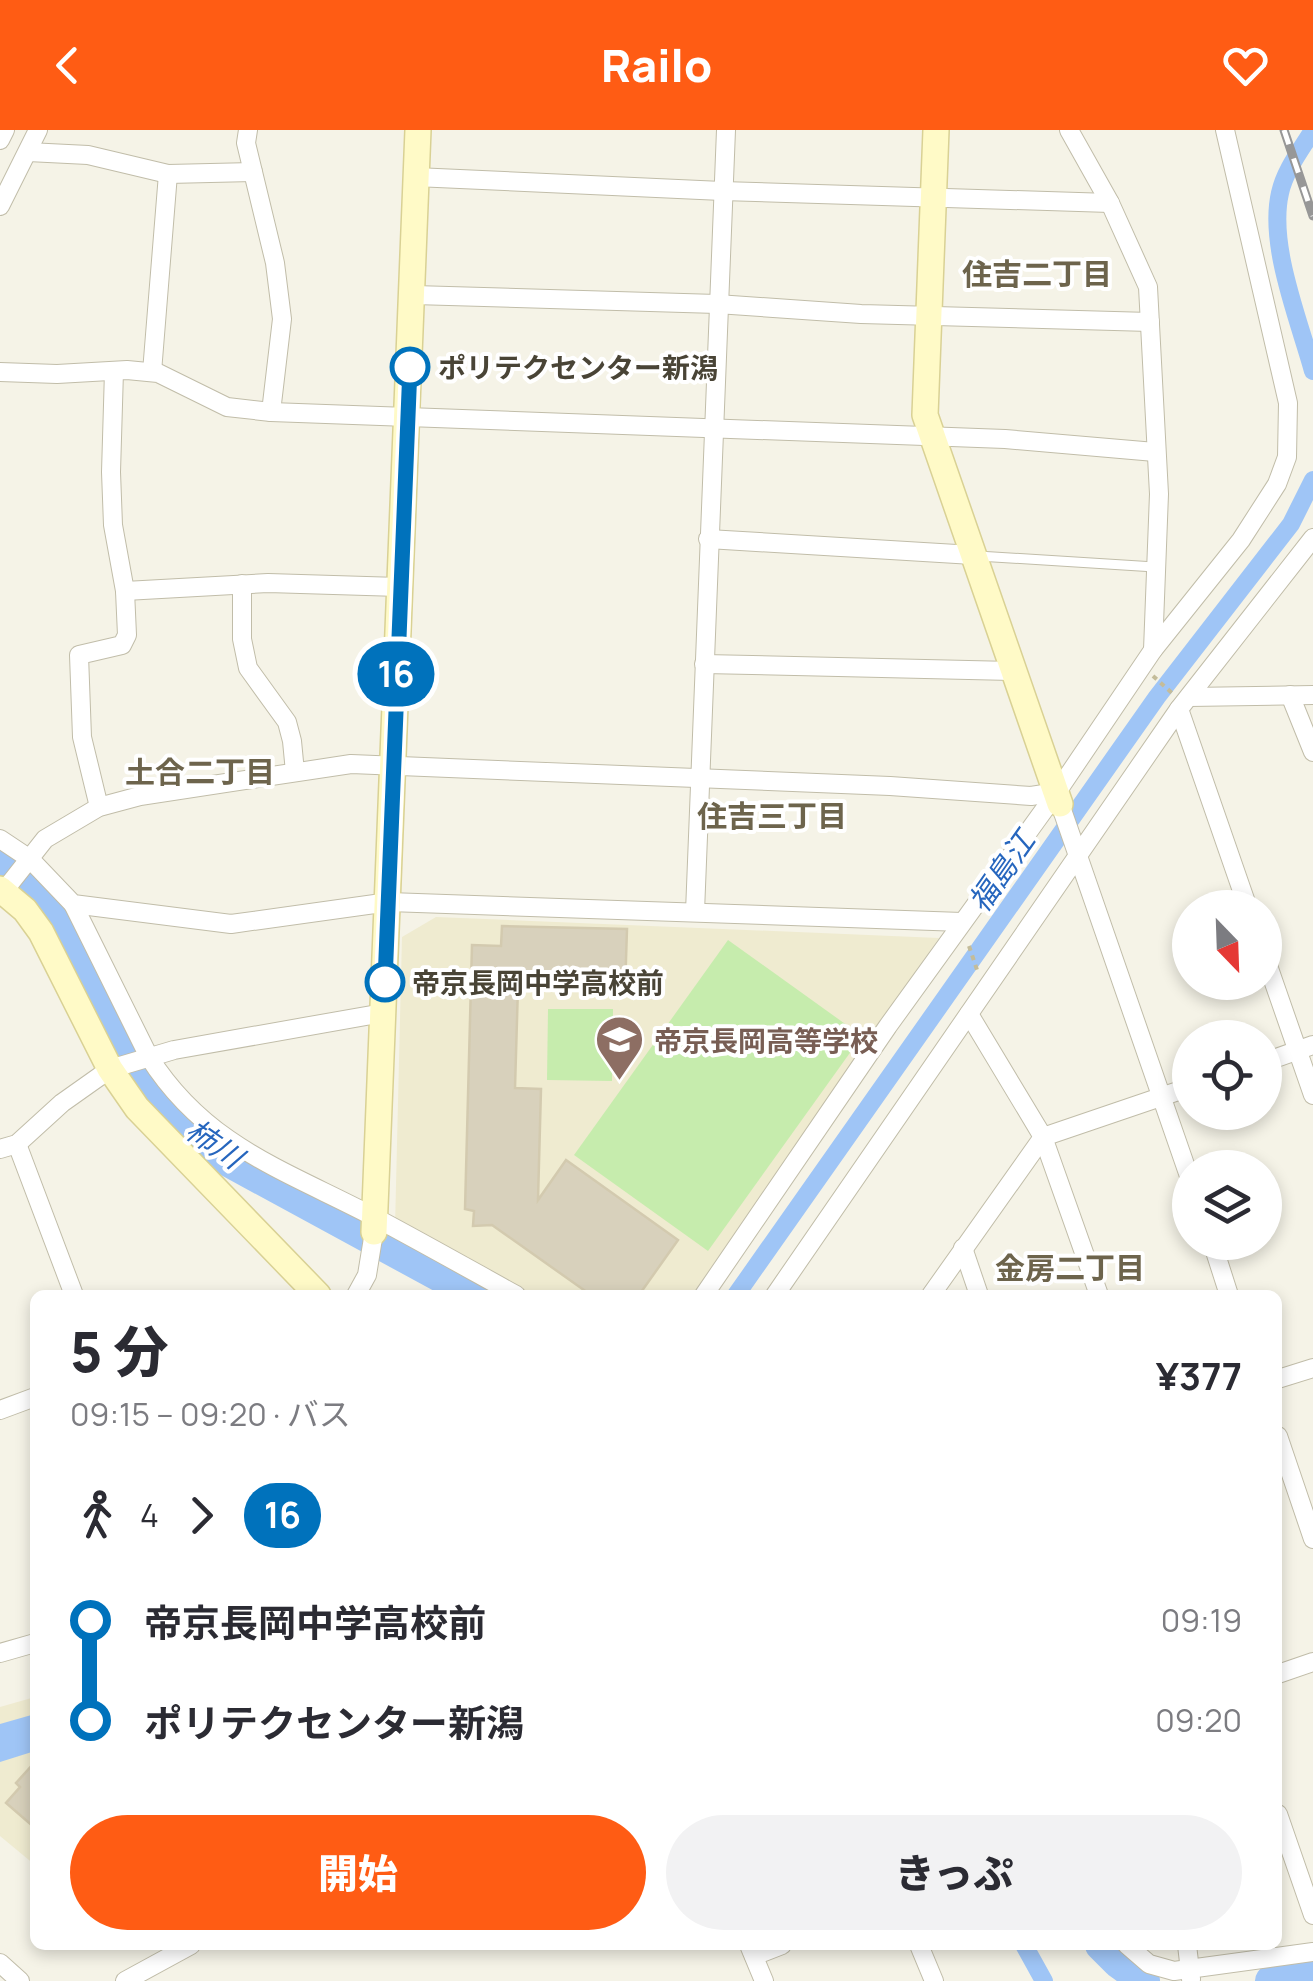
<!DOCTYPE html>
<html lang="ja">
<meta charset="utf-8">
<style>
body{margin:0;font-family:Manrope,"Noto Sans JP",sans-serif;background:#f2f2f3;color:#2b2b33;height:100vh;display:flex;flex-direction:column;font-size:38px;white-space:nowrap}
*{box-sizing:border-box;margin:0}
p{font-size:32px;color:#7c7c81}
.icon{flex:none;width:55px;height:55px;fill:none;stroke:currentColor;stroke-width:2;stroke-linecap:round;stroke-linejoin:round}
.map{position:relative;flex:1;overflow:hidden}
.sheet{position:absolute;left:30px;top:1160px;width:1252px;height:660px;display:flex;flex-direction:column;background:#fff;border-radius:15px;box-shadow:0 5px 15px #0003}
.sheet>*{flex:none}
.badge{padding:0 20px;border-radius:32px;font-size:35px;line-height:65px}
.needle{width:65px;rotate:157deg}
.buttons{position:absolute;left:1172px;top:760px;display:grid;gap:20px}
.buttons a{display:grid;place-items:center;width:110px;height:110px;border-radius:50%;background:#fff;box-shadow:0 5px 15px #0003;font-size:50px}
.map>.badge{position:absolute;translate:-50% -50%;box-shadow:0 0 0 5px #fff}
.legs{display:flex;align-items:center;gap:15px;height:110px;padding:0 40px;font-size:32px}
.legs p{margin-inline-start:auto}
.overview{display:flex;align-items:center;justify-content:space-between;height:170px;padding:0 40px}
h1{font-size:55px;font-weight:800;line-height:75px}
.cta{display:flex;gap:20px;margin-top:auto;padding:20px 40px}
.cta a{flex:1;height:115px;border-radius:60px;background:#ff5c14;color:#fff;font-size:40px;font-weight:800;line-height:115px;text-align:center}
.cta a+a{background:#f2f2f3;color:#2b2b33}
ul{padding:0 40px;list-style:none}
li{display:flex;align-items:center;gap:35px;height:100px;font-size:38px}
li i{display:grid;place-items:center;width:15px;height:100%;margin:0 12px;background:currentColor}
li i::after{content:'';width:25px;height:25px;margin:-12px;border:8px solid;border-radius:50%;background:#fff}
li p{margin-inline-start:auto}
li:first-child i{background:linear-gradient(#0000 50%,currentColor 0)}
li:last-child i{background:linear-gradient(currentColor 50%,#0000 0)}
header{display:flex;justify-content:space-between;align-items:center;height:130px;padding:0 40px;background:#ff5c14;color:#fff;font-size:45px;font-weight:800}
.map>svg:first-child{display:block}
.education{fill:#efebd0}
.green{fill:#c6ecad}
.water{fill:#9fc5f6}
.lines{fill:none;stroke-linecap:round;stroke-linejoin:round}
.canal{stroke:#9fc5f6;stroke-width:18}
.river{stroke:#9fc5f6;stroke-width:32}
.building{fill:#d8d1bc;stroke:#d3caaf;stroke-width:2.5}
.lane-casing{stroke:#c1bda9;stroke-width:11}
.street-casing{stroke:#c1bda9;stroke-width:20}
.secondary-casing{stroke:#d9d194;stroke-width:28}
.path{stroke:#c4bc99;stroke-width:4;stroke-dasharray:5 5;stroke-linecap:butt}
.lane{stroke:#fff;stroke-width:9}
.street{stroke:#fff;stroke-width:18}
.secondary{stroke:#fffac7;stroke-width:25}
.rail-casing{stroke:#979797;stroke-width:9}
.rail{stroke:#fff;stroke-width:5;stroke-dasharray:15;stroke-linecap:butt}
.line-1-casing{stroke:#fff;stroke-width:22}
.line-1{stroke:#0072bc;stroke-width:15}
.stop-1-dot{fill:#fff;stroke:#0072bc;stroke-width:5}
.labels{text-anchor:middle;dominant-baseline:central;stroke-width:8;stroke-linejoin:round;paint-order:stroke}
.stop-label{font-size:28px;font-weight:bold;fill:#494436;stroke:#fff;text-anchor:start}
.education-label{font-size:28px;font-weight:bold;fill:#785e54;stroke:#fff;text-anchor:start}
.neighbourhood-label{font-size:30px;font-weight:bold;fill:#6d644c;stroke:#fff}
.water-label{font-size:30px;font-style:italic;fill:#2666be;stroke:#fff}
</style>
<header><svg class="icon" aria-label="back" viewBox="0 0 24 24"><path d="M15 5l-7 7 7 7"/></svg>Railo<svg class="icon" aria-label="heart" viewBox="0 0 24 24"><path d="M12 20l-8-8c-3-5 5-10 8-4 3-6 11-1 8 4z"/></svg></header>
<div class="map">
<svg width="1313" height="1851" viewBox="0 0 1313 1851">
<rect width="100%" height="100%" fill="#f5f3e7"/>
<g class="education">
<path d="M436,787L939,808L692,1165H515L395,1097L402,807Z"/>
<path d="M35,1567V1735L0,1706V1577Z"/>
</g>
<g class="green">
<path d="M728,810L862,906L708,1121L574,1025Z"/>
<path d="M548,879H613L612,951L547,950Z"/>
</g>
<path class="water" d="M35,1584V1621L0,1632V1594Z"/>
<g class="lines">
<g class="canal">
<path d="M1313,0C1301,20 1285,40 1280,63C1268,115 1299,190 1313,241"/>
<path d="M736,1165L1157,567L1291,394L1313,350"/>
<path d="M1024,1815L1044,1851"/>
</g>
<g class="river">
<path d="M0,729L36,759L55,782L141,944L184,995L223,1028L475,1165"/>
<path d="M1101,1815L1118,1832L1144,1851"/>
<path d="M1271,1851L1313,1843"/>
</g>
</g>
<g class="building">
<path d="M502,796L627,799L625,860L518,856L515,958L541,959L538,1070L566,1030L678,1110L639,1165H591L492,1095L473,1096L474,1081L465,1079L472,815L501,816Z"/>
<path d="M35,1632V1698L6,1673L20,1657L16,1653Z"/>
</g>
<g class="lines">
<defs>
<path id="lane" d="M978,426L1155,437"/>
<g id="street">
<path d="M248,0L246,13L275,133L282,189L271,282"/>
<path d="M1069,0L1110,73L1148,157L1159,364L1153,520"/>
<path d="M0,10L5,0"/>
<path d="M28,22L88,25L168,44L253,42"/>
<path d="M415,47L722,61L1110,73"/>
<path d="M0,76L38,0"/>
<path d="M414,165L717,174L861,184L1150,192"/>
<path d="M0,242L57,244L127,240L158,243L227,277L271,282L1005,309L1155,322"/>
<path d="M152,242L168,44"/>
<path d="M708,409L973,425"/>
<path d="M242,454V509L248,538L287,592L292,611L295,642"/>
<path d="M125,461L268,453L399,457"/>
<path d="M704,534L1012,541"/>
<path d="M1290,565L1313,622"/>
<path d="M1189,567L1313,565"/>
<path d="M1179,579L1248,778"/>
<path d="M1060,674L1190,1049"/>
<path d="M99,677L82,607L79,525L122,515L127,505L125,461L113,395L111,342L114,241"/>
<path d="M0,709L30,729L73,774L231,794L389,772L962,792"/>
<path d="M4,761L45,709L99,677L140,666L351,634L890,656L1031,666L1057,662"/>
<path d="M73,774L149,927C206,1017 287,1041 376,1088C423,1113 469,1139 516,1165"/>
<path d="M695,782L726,0"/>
<path d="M1265,827L1313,965"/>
<path d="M969,884L1043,1007L1099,1165"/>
<path d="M1265,932L1313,915"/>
<path d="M17,1014L74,1165"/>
<path d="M0,1019L17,1014L62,973L110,939L174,920L383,883"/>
<path d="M1212,1112L1229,1165"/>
<path d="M963,1118L979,1165"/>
<path d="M356,1165L367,1145L374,1102"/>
<path d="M704,1165L888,896L1057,662L1153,520L1241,410L1277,354L1287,327L1288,273L1225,0"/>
<path d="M775,1165L1179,579L1313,408"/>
<path d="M931,1165L1043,1007L1190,957"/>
<path d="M1278,1249L1313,1238"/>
<path d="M0,1280L35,1267"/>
<path d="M1278,1306L1313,1409"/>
<path d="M0,1523L35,1513"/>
<path d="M1278,1544L1313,1532"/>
<path d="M1278,1684L1313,1785"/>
<path d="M749,1815L764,1851"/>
<path d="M919,1815L934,1851"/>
<path d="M1127,1815L1149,1834L1174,1841L1313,1822"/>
<path d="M1187,1815L1191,1849"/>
<path d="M754,1826L782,1815"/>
<path d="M0,1833L20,1851"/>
<path d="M125,1851L191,1815"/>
</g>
<g id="secondary">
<path d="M936,0L925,285L1060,674"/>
<path d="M0,759L25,780L41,802L110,939L137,978L318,1165"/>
<path d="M374,1102L418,0"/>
</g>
</defs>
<use href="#lane" class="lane-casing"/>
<use href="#street" class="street-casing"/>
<use href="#secondary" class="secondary-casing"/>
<g class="path">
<path d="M1153,546L1172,563"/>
<path d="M969,816L977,840"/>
</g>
<use href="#lane" class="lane"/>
<use href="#street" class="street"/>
<use href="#secondary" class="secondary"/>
<defs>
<path id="rail" d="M1284,0L1313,86"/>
</defs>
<use href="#rail" class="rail-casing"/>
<use href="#rail" class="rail"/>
</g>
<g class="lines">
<defs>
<path id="line-1" d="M385,852L410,237"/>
</defs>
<use href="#line-1" class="line-1-casing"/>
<use href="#line-1" class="line-1"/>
</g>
<defs>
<symbol id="school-pin" viewBox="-11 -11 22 30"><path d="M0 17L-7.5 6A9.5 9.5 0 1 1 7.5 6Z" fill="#8d6e63" stroke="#fff"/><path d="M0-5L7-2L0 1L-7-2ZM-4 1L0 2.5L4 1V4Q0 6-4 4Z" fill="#fff"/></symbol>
</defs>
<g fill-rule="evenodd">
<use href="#school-pin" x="592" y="882" width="55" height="75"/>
</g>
<g class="stop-1-dot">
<circle cx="410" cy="237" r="18"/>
<circle cx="385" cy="852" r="18"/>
</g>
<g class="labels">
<g class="stop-label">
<text x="438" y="237">ポリテクセンター新潟</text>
<text x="412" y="852">帝京長岡中学高校前</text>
</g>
<g class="education-label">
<text x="654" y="910">帝京長岡高等学校</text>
</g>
<g class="neighbourhood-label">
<text x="1037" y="143">住吉二丁目</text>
<text x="200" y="641">土合二丁目</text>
<text x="772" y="685">住吉三丁目</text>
<text x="1070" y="1137">金房二丁目</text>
</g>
<g class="water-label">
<text transform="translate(1001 741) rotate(-55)">福島江</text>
<text transform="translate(215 1013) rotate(35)">柿川</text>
</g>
</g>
</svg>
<div class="buttons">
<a><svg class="needle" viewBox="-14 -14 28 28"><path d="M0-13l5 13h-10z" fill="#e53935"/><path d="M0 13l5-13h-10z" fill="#7c7c81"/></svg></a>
<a><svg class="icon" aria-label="locate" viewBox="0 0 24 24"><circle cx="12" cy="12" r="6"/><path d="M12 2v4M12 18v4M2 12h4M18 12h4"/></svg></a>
<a><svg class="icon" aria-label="layers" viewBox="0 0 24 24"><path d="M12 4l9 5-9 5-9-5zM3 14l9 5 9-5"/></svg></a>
</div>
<b class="badge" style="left:396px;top:544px;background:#0072bc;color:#fff">16</b>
<section class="sheet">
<div class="overview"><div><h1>5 分</h1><p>09:15 – 09:20 · バス</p></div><b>¥377</b></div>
<div class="legs"><svg class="icon" aria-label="walk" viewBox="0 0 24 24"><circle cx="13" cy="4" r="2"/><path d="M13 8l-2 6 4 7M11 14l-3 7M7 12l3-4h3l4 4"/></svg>4<svg class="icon" aria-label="forward" viewBox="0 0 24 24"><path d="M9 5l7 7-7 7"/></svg><b class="badge" style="background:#0072bc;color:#fff">16</b></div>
<ul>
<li><i style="color:#0072bc"></i><b>帝京長岡中学高校前</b><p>09:19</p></li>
<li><i style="color:#0072bc"></i><b>ポリテクセンター新潟</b><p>09:20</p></li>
</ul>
<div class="cta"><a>開始</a><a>きっぷ</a></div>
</section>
</div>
